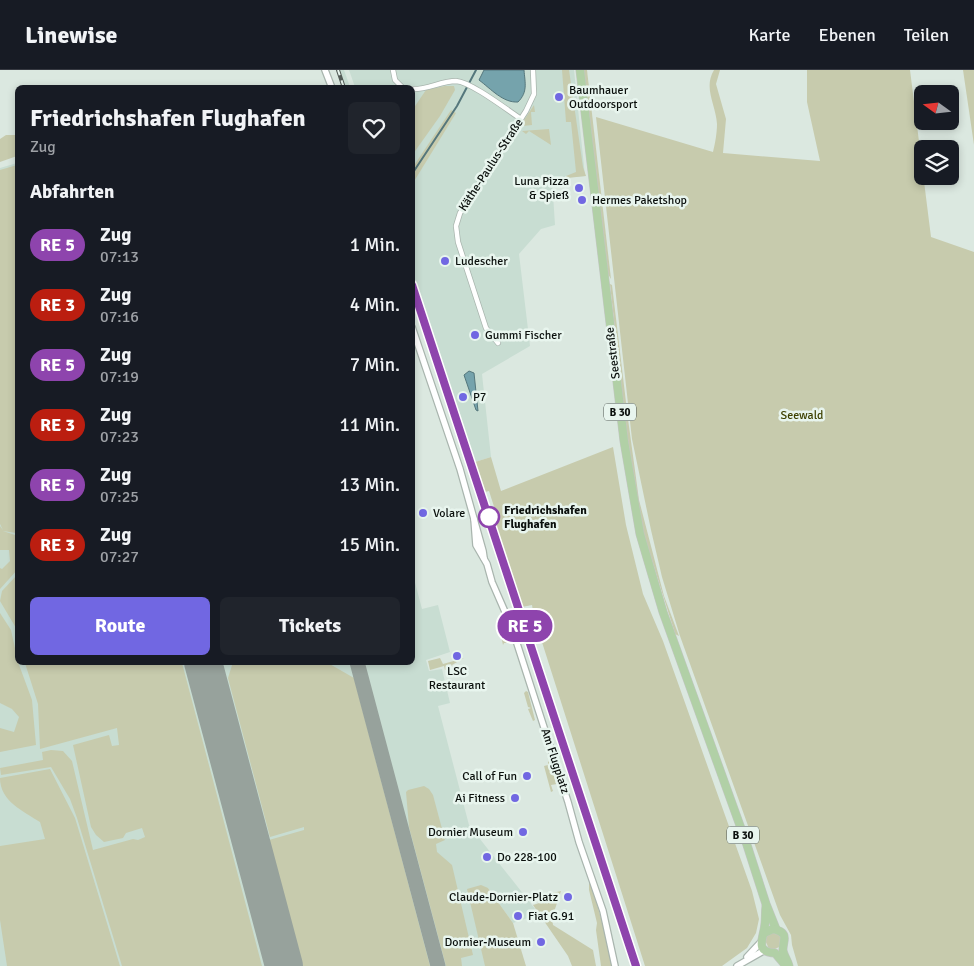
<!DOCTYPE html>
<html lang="de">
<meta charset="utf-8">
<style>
body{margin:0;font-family:Signika,sans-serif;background:#20242c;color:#f1f3f6;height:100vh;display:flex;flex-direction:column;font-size:19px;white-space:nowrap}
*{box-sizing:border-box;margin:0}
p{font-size:16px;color:#9ea1a6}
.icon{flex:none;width:28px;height:28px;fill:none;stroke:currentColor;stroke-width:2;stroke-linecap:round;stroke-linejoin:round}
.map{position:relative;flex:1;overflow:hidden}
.details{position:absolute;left:15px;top:15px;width:400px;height:580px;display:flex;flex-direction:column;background:#171b24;border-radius:8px;box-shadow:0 2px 8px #0003}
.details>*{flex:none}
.badge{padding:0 10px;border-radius:16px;font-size:18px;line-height:32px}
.needle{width:32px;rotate:285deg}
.tools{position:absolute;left:914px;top:15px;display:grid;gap:10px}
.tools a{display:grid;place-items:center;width:45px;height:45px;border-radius:8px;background:#171b24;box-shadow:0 2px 8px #0003;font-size:25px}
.map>.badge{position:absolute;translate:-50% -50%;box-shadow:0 0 0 2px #fff}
h2{padding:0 15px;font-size:19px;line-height:45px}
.round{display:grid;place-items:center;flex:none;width:52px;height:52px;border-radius:8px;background:#20242c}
.summary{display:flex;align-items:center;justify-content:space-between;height:85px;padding:0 15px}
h1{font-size:24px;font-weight:800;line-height:38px}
.primary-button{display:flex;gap:10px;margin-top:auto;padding:10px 15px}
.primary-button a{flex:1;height:58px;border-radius:8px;background:#7167e2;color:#fff;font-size:20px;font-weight:800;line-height:58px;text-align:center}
.primary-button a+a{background:#20242c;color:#f1f3f6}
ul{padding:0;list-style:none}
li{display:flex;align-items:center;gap:15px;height:60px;padding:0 15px}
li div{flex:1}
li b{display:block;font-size:19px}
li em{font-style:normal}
li .badge{min-width:55px;font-weight:700;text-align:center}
header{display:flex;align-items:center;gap:30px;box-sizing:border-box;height:70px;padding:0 25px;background:#171b24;border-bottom:1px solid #363941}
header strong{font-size:24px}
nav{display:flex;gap:28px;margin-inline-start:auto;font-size:18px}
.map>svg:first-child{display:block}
.built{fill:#c8ddd2}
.green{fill:#c7cbad}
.water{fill:#75a3ac;stroke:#55777c}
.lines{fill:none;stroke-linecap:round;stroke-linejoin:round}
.stream{stroke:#55777c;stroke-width:2}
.taxiway{stroke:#97a29c;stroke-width:15}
.runway{stroke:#97a29c;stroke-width:38}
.minor-casing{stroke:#a9b5ae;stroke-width:6}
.tertiary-casing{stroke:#a9b5ae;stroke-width:8}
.primary-casing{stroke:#c4c6c5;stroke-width:9}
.minor{stroke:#fff;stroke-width:4.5}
.tertiary{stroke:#fff;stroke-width:5.5}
.primary{stroke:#b1d0a6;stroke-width:8}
.rail-casing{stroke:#535b57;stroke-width:4}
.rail{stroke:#e8f5ee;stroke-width:2;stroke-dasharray:5.5;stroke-linecap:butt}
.line-casing{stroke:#fff;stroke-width:11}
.line{stroke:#8e44ad;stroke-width:8}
.poi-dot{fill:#7167e2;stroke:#e8f5ee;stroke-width:2}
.stop-dot{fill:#fff;stroke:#8e44ad;stroke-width:2.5}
.labels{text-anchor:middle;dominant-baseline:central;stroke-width:5;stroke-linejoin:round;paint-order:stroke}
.shield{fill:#e8f5ee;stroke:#4d5550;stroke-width:1}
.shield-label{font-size:11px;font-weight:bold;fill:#0b100d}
.poi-label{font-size:12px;fill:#0b100d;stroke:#e8f5ee;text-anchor:start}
.street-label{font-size:12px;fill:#0b100d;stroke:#e8f5ee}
.park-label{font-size:12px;fill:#3e4100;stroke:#e8f5ee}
.stop-label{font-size:12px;font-weight:bold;fill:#0b100d;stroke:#e8f5ee;text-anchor:start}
</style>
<header>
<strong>Linewise</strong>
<nav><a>Karte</a><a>Ebenen</a><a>Teilen</a></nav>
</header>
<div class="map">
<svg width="974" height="896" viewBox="0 0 974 896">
<rect width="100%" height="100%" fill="#dbe8e0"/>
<g class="built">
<path d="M336,0H344L350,17H342Z"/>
<path d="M349,0H574L585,106L552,109L555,155L541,159L519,184L530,276L482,304L491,387L475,392L413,203L412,18L355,17Z"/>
<path d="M17,93L18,592H412L413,505L422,539L438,535L450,582L426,590L429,601L442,599L450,633L438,636L469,755L539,844L513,853L488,818L505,896H0V98Z"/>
<path d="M412,208H413L638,896H631L413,233Z"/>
</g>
<g class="green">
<path d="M562,0H569L583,97L586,106L567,108L566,106L576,102L571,52H566Z"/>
<path d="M583,0H587L611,209L608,204Z"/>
<path d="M714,0H720L716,14L726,49L723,83L820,91L807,32V0H910L931,167L974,182V896H798L792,875L791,865L780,845L680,566L662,507L651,460L632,369L596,47L713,82C715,74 717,63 717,54C716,35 703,18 714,0Z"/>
<path d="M963,0H974V75Z"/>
<path d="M445,16H454L455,20L440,46L413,84V39L426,20Z"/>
<path d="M534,35L535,42H531L532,55L523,56L522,53Z"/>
<path d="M451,40L456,43L413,113V97Z"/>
<path d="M549,59L551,75L529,61L526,64L522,61Z"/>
<path d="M6,65H17V86L0,92V69Z"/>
<path d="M17,95V467L16,463L3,461L15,465L17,479L18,499L0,519V498L2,499L10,491L9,480H0V456L3,460L0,454V100Z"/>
<path d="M610,214L612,215L628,349L639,430L664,526L679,566L675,564L673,557L643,462L630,396Z"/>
<path d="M613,377L626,455L643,524L663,571L752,821L759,849L756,863L747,878L722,896H645L534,547L532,535L522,537L499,471L501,470L495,454L499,452L489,421L485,422L475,392L491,387L501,421Z"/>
<path d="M17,505V565L16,558L0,531L2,521Z"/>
<path d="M0,543L11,560L18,592L32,630L36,675L0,682V658L14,662L19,647L12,639L0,633Z"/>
<path d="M502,556L511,568L508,573H504L503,575L499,557Z"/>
<path d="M440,588L443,594L464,588L452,595L453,599L451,594L448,595L449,599L445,600L444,596L430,600L428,591Z"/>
<path d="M233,592L328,593L354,608L430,896H303L269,770L304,760V757L270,767L228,608Z"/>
<path d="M25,593H182L262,896H122L77,748L70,729L51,697L1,705L0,698L43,690L42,682L51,680L63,681L72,691L93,780L133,769L138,770L145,767L142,758L126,763L123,768L104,772L96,765L91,757L73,675L109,665L112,676L119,675L117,658L40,679L38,634Z"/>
<path d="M526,621L528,622L535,650L533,651L528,639L531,638L528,637L524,623Z"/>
<path d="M548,690L557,714L551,715L553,721L551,722L544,696L548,695Z"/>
<path d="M50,699L75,748L120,896H7L0,850V776L45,769L40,752C23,741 0,731 0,708Z"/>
<path d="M424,716L429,719L433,725L445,770L436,774L437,782L452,795L473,885L461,888L462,896H446L409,757L406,722L408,720Z"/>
<path d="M591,812L606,867L612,896H601L596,860L597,853L589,820V813Z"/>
<path d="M481,815L488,818L513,853L526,896H485L467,819Z"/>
<path d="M561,821L552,848L553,855L593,880L596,896H572L568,886L533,835L549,830L548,824Z"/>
<path d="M774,861L781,866V876L773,880L769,879L765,870L766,864Z"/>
</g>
<g class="water">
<path d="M484,0H524C525,13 528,22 518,32C503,33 491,19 479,10Z"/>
<path d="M469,301L474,303L478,341L476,340L464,305Z"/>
</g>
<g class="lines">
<path class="stream" d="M412,104L457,36L476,0"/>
<g class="taxiway">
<path d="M357,592L438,896"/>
<path d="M210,618L209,605L214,592"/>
</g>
<path class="runway" d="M203,592L284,896"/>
<defs>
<g id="minor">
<path d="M393,0L395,10L403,18"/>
<path d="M412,19C427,20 441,11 456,11C471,12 506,39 521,49"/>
<path d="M498,273L486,258L458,172L456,156L460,143L526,41L534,24L533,0"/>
</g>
<g id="tertiary">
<path d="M325,0L332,18"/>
<path d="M412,257L460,399L483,481L484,488"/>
<path d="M474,449L476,475L487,494L492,512L512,558L568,732L579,772L603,841L615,896"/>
<path d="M747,887L761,872"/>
<path d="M737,896L765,880"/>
</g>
<g id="primary">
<path d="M580,0L624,371L640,464L663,542L747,775L766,834L776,859"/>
<path d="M766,836C765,844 766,852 764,860C762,871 756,882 775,883L786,896"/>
<path d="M764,863L773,859C791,863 782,871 783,881C784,886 788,891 789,896"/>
</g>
</defs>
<use href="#minor" class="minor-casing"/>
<use href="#tertiary" class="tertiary-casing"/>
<use href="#primary" class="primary-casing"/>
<use href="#minor" class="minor"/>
<use href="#tertiary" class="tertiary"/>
<use href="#primary" class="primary"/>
<defs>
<g id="rail">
<path d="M338,0L344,18"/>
<path d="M412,215L636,896"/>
</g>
</defs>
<use href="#rail" class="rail-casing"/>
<use href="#rail" class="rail"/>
</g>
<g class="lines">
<defs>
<path id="line" d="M412,215L636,896"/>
</defs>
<use href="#line" class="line-casing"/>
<use href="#line" class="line"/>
</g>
<g class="poi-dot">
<circle cx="559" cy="27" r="5"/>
<circle cx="579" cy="118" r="5"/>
<circle cx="582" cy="130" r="5"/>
<circle cx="445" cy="191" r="5"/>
<circle cx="475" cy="265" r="5"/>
<circle cx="463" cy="327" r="5"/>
<circle cx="423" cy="443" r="5"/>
<circle cx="457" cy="586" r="5"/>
<circle cx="527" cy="706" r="5"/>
<circle cx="515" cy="728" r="5"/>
<circle cx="523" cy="762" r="5"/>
<circle cx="487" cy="787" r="5"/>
<circle cx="568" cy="827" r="5"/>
<circle cx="518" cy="846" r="5"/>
<circle cx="541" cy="872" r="5"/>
</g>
<circle class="stop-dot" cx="489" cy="447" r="10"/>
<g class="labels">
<g class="shield">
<rect x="604" y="333.5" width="32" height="17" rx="4"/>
<rect x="727" y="756.5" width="32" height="17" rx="4"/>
</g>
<g class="shield-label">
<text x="620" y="342">B 30</text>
<text x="743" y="765">B 30</text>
</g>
<g class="poi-label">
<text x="569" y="20">Baumhauer<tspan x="569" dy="14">Outdoorsport</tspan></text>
<text x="569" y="111" text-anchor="end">Luna Pizza<tspan x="569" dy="14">&amp; Spieß</tspan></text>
<text x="592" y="130">Hermes Paketshop</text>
<text x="455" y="191">Ludescher</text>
<text x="485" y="265">Gummi Fischer</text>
<text x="473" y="327">P7</text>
<text x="433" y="443">Volare</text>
<text x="457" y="601" text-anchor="middle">LSC<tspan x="457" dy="14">Restaurant</tspan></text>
<text x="517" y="706" text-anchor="end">Call of Fun</text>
<text x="505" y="728" text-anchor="end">Ai Fitness</text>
<text x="513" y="762" text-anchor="end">Dornier Museum</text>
<text x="497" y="787">Do 228-100</text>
<text x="558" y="827" text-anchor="end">Claude-Dornier-Platz</text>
<text x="528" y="846">Fiat G.91</text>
<text x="531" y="872" text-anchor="end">Dornier-Museum</text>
</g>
<g class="street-label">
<text transform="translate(491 95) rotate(-57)">Käthe-Paulus-Straße</text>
<text transform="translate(613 283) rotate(-97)">Seestraße</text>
<text transform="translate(555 691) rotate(72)">Am Flugplatz</text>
</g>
<g class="park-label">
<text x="802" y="345">Seewald</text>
</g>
<g class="stop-label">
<text x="504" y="440">Friedrichshafen<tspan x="504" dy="14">Flughafen</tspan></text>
</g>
</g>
</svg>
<div class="tools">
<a><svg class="needle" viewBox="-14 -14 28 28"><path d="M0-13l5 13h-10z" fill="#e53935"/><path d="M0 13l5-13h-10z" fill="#9ea1a6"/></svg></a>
<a><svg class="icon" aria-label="layers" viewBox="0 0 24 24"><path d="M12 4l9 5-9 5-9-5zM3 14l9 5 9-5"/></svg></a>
</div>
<b class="badge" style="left:525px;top:556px;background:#8e44ad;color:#fff">RE 5</b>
<section class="details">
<div class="summary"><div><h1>Friedrichshafen Flughafen</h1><p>Zug</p></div><a class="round"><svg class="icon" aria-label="heart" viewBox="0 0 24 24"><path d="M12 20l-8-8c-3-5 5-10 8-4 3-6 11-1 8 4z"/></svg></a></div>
<h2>Abfahrten</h2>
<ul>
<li><span class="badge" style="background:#8e44ad;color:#fff">RE 5</span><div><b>Zug</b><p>07:13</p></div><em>1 Min.</em></li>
<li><span class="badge" style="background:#bb1e10;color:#fff">RE 3</span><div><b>Zug</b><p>07:16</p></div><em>4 Min.</em></li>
<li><span class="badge" style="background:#8e44ad;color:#fff">RE 5</span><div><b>Zug</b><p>07:19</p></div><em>7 Min.</em></li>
<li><span class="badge" style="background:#bb1e10;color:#fff">RE 3</span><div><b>Zug</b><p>07:23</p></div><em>11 Min.</em></li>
<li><span class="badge" style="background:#8e44ad;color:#fff">RE 5</span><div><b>Zug</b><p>07:25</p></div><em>13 Min.</em></li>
<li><span class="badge" style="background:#bb1e10;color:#fff">RE 3</span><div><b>Zug</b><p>07:27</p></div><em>15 Min.</em></li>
</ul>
<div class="primary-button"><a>Route</a><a>Tickets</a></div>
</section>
</div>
